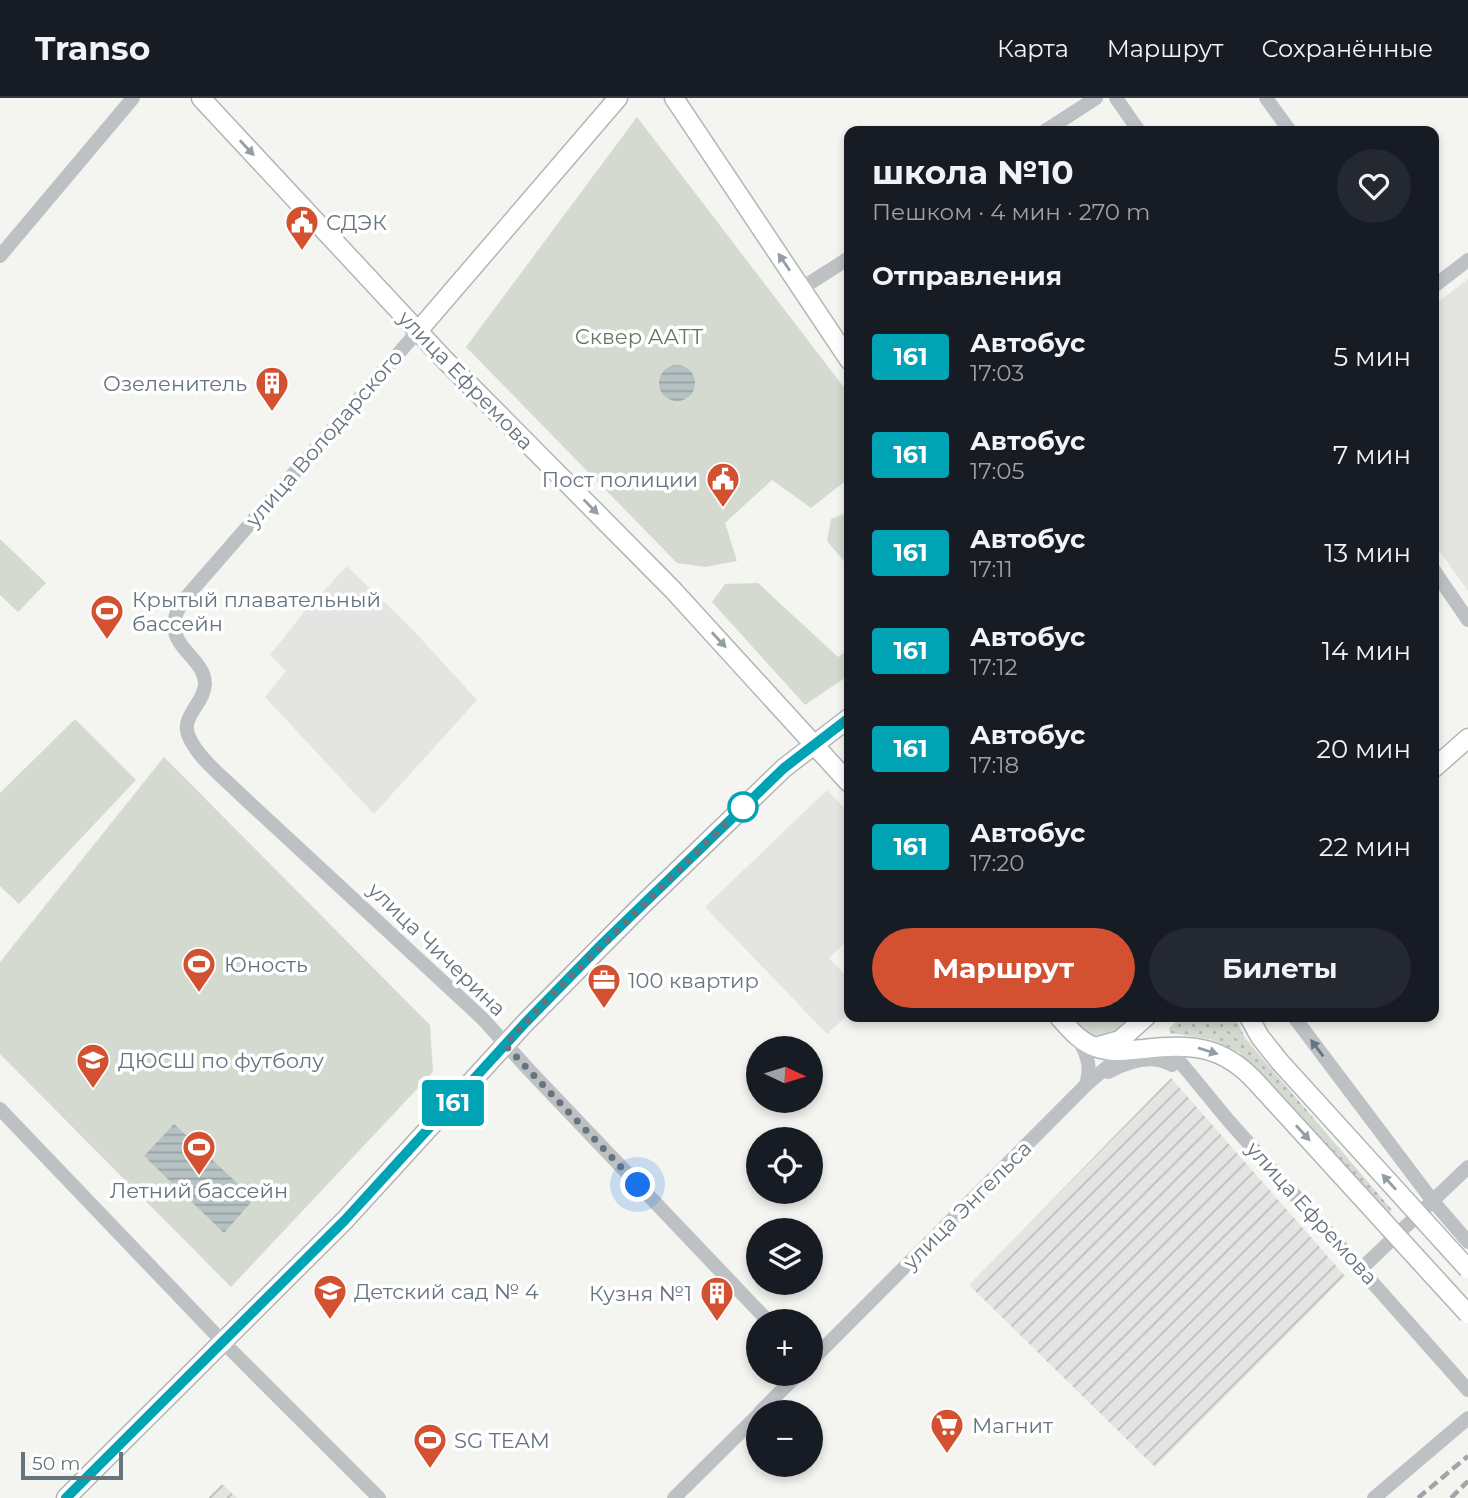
<!DOCTYPE html>
<html lang="ru">
<meta charset="utf-8">
<style>
body{margin:0;font-family:Montserrat,sans-serif;background:#242831;color:#f1f3f6;height:100vh;display:flex;flex-direction:column;font-size:26px;white-space:nowrap}
*{box-sizing:border-box;margin:0}
p{font-size:23px;color:#9ea1a6}
.icon{flex:none;width:38px;height:38px;fill:none;stroke:currentColor;stroke-width:2;stroke-linecap:round;stroke-linejoin:round}
.map{position:relative;flex:1;overflow:hidden}
.drawer{position:absolute;left:844px;top:28px;width:595px;height:896px;display:flex;flex-direction:column;background:#171b24;border-radius:14px;box-shadow:0 4px 10px #0003}
.drawer>*{flex:none}
.badge{padding:0 14px;border-radius:5px;font-size:24px;line-height:46px}
.needle{width:46px;rotate:94deg}
.controls{position:absolute;left:746px;top:938px;display:grid;gap:14px}
.controls a{display:grid;place-items:center;width:77px;height:77px;border-radius:50%;background:#171b24;box-shadow:0 4px 10px #0003;font-size:35px}
.scale{position:absolute;left:21px;bottom:18px;width:102px;box-sizing:border-box;padding-left:7px;border:4px solid #65747e;border-top:0;font-size:19px;line-height:24px;white-space:nowrap;color:#65747e;-webkit-text-stroke:5px #fff;paint-order:stroke}
.you{position:absolute;width:35px;height:35px;margin:-18px;border:5px solid #fff;border-radius:50%;background:#1a73e8;box-shadow:0 0 0 10px #1a73e833}
.map>.badge{position:absolute;translate:-50% -50%;box-shadow:0 0 0 4px #fff}
h2{padding:0 28px;font-size:26px;line-height:63px}
.round{display:grid;place-items:center;flex:none;width:74px;height:74px;border-radius:37px;background:#242831}
.summary{display:flex;align-items:center;justify-content:space-between;height:119px;padding:0 28px}
h1{font-size:33px;font-weight:700;line-height:52px}
.cta{display:flex;gap:14px;margin-top:auto;padding:14px 28px}
.cta a{flex:1;height:80px;border-radius:42px;background:#d35130;color:#fff;font-size:28px;font-weight:700;line-height:80px;text-align:center}
.cta a+a{background:#242831;color:#f1f3f6}
ul{padding:0;list-style:none}
li{display:flex;align-items:center;gap:21px;height:98px;padding:0 28px}
li div{flex:1}
li b{display:block;font-size:26px}
li em{font-style:normal}
li .badge{min-width:77px;font-weight:700;text-align:center}
header{display:flex;align-items:center;gap:42px;box-sizing:border-box;height:98px;padding:0 35px;background:#171b24;border-bottom:2px solid #363941}
header strong{font-size:33px}
nav{display:flex;gap:38px;margin-inline-start:auto;font-size:24px}
.map>svg:first-child{display:block}
.built{fill:#e4e5e3}
.industrial{fill:url(#industrial-furrows)}
.grass{fill:url(#grass-dots)}
.green{fill:#d5dad1}
.water{fill:url(#water-rules)}
.lines{fill:none;stroke-linecap:round;stroke-linejoin:round}
.major-casing{stroke:#b1b5b8;stroke-width:21}
.minor{stroke:#bdc1c4;stroke-width:14}
.major{stroke:#fff;stroke-width:18}
.rail{stroke:#9fa5a9;stroke-width:4.5;stroke-dasharray:10 5;stroke-linecap:butt}
.major-bridge-casing{stroke:#b1b5b8;stroke-width:21;stroke-linecap:butt}
.major-bridge{stroke:#fff;stroke-width:18}
.oneway{fill:#939ea5}
.oneway2{fill:#65747e}
.line-casing{stroke:#fff;stroke-width:16}
.line{stroke:#00a3b4;stroke-width:10}
.walk{stroke:#65747e;stroke-width:7;stroke-dasharray:0 12.6}
.stop-dot{fill:#fff;stroke:#00a3b4;stroke-width:3.5}
.labels{text-anchor:middle;dominant-baseline:central;stroke-width:7;stroke-linejoin:round;paint-order:stroke}
.poi-label{font-size:21px;fill:#65747e;stroke:#fff;text-anchor:start}
.park-label{font-size:21px;fill:#687663;stroke:#fff}
.street-label{font-size:21px;fill:#65747e;stroke:#fff}
</style>
<header>
<strong>Transo</strong>
<nav><a>Карта</a><a>Маршрут</a><a>Сохранённые</a></nav>
</header>
<div class="map">
<svg width="1468" height="1400" viewBox="0 0 1468 1400">
<defs>
<pattern id="industrial-furrows" width="10" height="10" patternUnits="userSpaceOnUse" patternTransform="scale(1.75)"><rect width="10" height="10" fill="#e4e5e3"/><path d="M-1 1l2-2M0 10L10 0M9 11l2-2" fill="none" stroke="#bcbebd"/></pattern>
<pattern id="grass-dots" width="8" height="8" patternUnits="userSpaceOnUse" patternTransform="scale(1.75)"><rect width="8" height="8" fill="#d5dad1"/><path d="M2 2h.1M6 6h.1" fill="none" stroke="#b0b5af" stroke-width="1.8" stroke-linecap="round"/></pattern>
<pattern id="water-rules" width="6" height="5" patternUnits="userSpaceOnUse" patternTransform="scale(1.75)"><rect width="6" height="5" fill="#b6c1c4"/><path d="M0 2.5h6" fill="none" stroke="#98a1a4"/></pattern>
</defs>
<rect width="100%" height="100%" fill="#f4f4f0"/>
<g class="built">
<path d="M1468,181V493L1433,444V208Z"/>
<path d="M347,468L413,532L477,602L374,716L265,599L286,573L270,557L305,513Z"/>
<path d="M827,692L849,715V841L829,860L849,881V916L827,936L705,809Z"/>
</g>
<g class="industrial">
<path d="M1171,980L1345,1178L1155,1369L969,1187Z"/>
<path d="M222,1386L237,1400H208Z"/>
</g>
<path class="grass" d="M1182,919H1235L1245,940L1392,1112L1386,1118L1239,954L1210,941L1170,935L1169,930Z"/>
<g class="green">
<path d="M637,19L849,296V380L811,410L772,382L725,425L737,463L705,469L677,465L466,249Z"/>
<path d="M849,414V469L827,443L831,421Z"/>
<path d="M0,441L46,485L18,514L0,497Z"/>
<path d="M758,485L838,559L849,551V577L805,607L712,504L725,486Z"/>
<path d="M75,621L136,682L19,806L0,788V695Z"/>
<path d="M164,659L430,927L433,974L231,1189L0,956V864Z"/>
<path d="M1072,919H1139C1109,940 1100,951 1072,919Z"/>
</g>
<g class="water">
<circle cx="677" cy="285" r="18"/>
<path d="M174,1026L254,1101L224,1135L144,1058Z"/>
</g>
<g class="lines">
<defs>
<g id="major">
<path d="M201,0L443,260L673,492L849,685"/>
<path d="M674,0L849,262"/>
<path d="M418,233L618,0"/>
<path d="M1433,671L1468,640"/>
<path d="M1059,919C1071,933 1082,946 1101,951C1114,955 1130,952 1144,951C1191,945 1224,948 1257,985"/>
<path d="M1249,919L1260,939L1280,964"/>
<path d="M1099,948L1120,942L1146,919"/>
<path d="M66,1400L345,1122L525,925L641,808L784,670L849,620"/>
</g>
</defs>
<use href="#major" class="major-casing"/>
<g class="minor">
<path d="M1116,0L1139,33"/>
<path d="M1266,0L1290,33"/>
<path d="M1045,33L1096,0"/>
<path d="M0,158L133,0"/>
<path d="M1433,189L1468,162"/>
<path d="M802,190L849,160"/>
<path d="M418,233L181,505C179,511 174,519 174,525C172,550 205,562 205,586C204,607 178,619 190,641C200,662 224,680 241,697L483,921L529,972L768,1223"/>
<path d="M1433,471L1468,522"/>
<path d="M1294,919L1432,1102L1468,1144"/>
<path d="M1077,939C1087,956 1092,967 1086,987"/>
<path d="M1157,951L1173,958L1181,965L1228,1022L1468,1292"/>
<path d="M1108,974C1127,964 1152,955 1172,967"/>
<path d="M0,1011L222,1243L379,1400"/>
<path d="M1362,1170L1468,1069"/>
<path d="M810,1264L1086,987L1126,953"/>
<path d="M760,1314L798,1276"/>
<path d="M674,1400L758,1317"/>
<path d="M1374,1400L1468,1320"/>
</g>
<use href="#major" class="major"/>
<g class="rail">
<path d="M1418,1400L1468,1358"/>
<path d="M1451,1400L1468,1383"/>
</g>
<defs>
<g id="major-bridge">
<path d="M1280,964L1468,1171"/>
<path d="M1257,985L1468,1216"/>
</g>
</defs>
<use href="#major-bridge" class="major-bridge-casing"/>
<use href="#major-bridge" class="major-bridge"/>
</g>
<defs><path id="oneway-solid" d="M-6-.8H1V-3.2L6.5 0L1 3.2V.8H-6Z" transform="scale(1.75)"/></defs>
<g class="oneway">
<use href="#oneway-solid" transform="translate(247 50) rotate(47)"/>
<use href="#oneway-solid" transform="translate(784 164) rotate(-124)"/>
<use href="#oneway-solid" transform="translate(591 409) rotate(45)"/>
<use href="#oneway-solid" transform="translate(719 542) rotate(47)"/>
<use href="#oneway-solid" transform="translate(1208 953) rotate(17)"/>
<use href="#oneway-solid" transform="translate(1303 1035) rotate(48)"/>
<use href="#oneway-solid" transform="translate(1389 1084) rotate(-132)"/>
</g>
<use class="oneway2" href="#oneway-solid" transform="translate(1317 950) rotate(-127)"/>
<g class="lines">
<defs>
<path id="line" d="M66,1400L345,1122L525,925L602,846L784,670L849,620"/>
</defs>
<use href="#line" class="line-casing"/>
<use href="#line" class="line"/>
<path class="walk" d="M638,1087L505,947L544,905L748,704L743,709"/>
</g>
<defs>
<symbol id="civic-pin" viewBox="-11 -11 22 30"><path d="M0 17L-7.5 6A9.5 9.5 0 1 1 7.5 6Z" fill="#d35130" stroke="#fff"/><path d="M-.6-6.5H3V-4.5H.6V-3L4-1V1h2V6H-6V1h2V-1L-.6-3ZM-1.2 2.5V6h2.4V2.5Z" fill="#fff"/></symbol>
<symbol id="building-pin" viewBox="-11 -11 22 30"><path d="M0 17L-7.5 6A9.5 9.5 0 1 1 7.5 6Z" fill="#d35130" stroke="#fff"/><path d="M-4-6H4V6H1V3H-1V6H-4ZM-2.5-4.3h1.7v1.8h-1.7ZM.8-4.3h1.7v1.8H.8ZM-2.5-1h1.7V.8h-1.7ZM.8-1h1.7V.8H.8Z" fill="#fff"/></symbol>
<symbol id="stadium-pin" viewBox="-11 -11 22 30"><path d="M0 17L-7.5 6A9.5 9.5 0 1 1 7.5 6Z" fill="#d35130" stroke="#fff"/><path d="M0-5a6.5 5 0 1 0 0 10a6.5 5 0 1 0 0-10ZM-3.5-1.8h7v3.6h-7Z" fill="#fff"/></symbol>
<symbol id="office-pin" viewBox="-11 -11 22 30"><path d="M0 17L-7.5 6A9.5 9.5 0 1 1 7.5 6Z" fill="#d35130" stroke="#fff"/><path d="M-6-3h4V-5.5h4V-3h4V5H-6ZM-1-4.5V-3h2v-1.5ZM-6 0V1H6V0Z" fill="#fff"/></symbol>
<symbol id="school-pin" viewBox="-11 -11 22 30"><path d="M0 17L-7.5 6A9.5 9.5 0 1 1 7.5 6Z" fill="#d35130" stroke="#fff"/><path d="M0-5L7-2L0 1L-7-2ZM-4 1L0 2.5L4 1V4Q0 6-4 4Z" fill="#fff"/></symbol>
<symbol id="supermarket-pin" viewBox="-11 -11 22 30"><path d="M0 17L-7.5 6A9.5 9.5 0 1 1 7.5 6Z" fill="#d35130" stroke="#fff"/><path d="M-6-5.5h2.5l.6 2H6L4.5 2H-2.5L-4.4-4H-6ZM-1.5 3.2a1.3 1.3 0 1 0 .1 0ZM3 3.2a1.3 1.3 0 1 0 .1 0Z" fill="#fff"/></symbol>
</defs>
<g fill-rule="evenodd">
<use href="#civic-pin" x="283" y="105" width="38" height="52"/>
<use href="#building-pin" x="253" y="266" width="38" height="52"/>
<use href="#civic-pin" x="704" y="362" width="38" height="52"/>
<use href="#stadium-pin" x="88" y="494" width="38" height="52"/>
<use href="#stadium-pin" x="180" y="847" width="38" height="52"/>
<use href="#office-pin" x="585" y="863" width="38" height="52"/>
<use href="#school-pin" x="74" y="943" width="38" height="52"/>
<use href="#stadium-pin" x="180" y="1030" width="38" height="52"/>
<use href="#school-pin" x="311" y="1174" width="38" height="52"/>
<use href="#building-pin" x="698" y="1176" width="38" height="52"/>
<use href="#supermarket-pin" x="928" y="1308" width="38" height="52"/>
<use href="#stadium-pin" x="411" y="1323" width="38" height="52"/>
</g>
<circle class="stop-dot" cx="743" cy="709" r="14"/>
<g class="labels">
<g class="poi-label">
<text x="326" y="124">СДЭК</text>
<text x="247" y="285" text-anchor="end">Озеленитель</text>
<text x="698" y="381" text-anchor="end">Пост полиции</text>
<text x="132" y="501">Крытый плавательный<tspan x="132" dy="24">бассейн</tspan></text>
<text x="224" y="866">Юность</text>
<text x="628" y="882">100 квартир</text>
<text x="118" y="962">ДЮСШ по футболу</text>
<text x="199" y="1092" text-anchor="middle">Летний бассейн</text>
<text x="354" y="1193">Детский сад № 4</text>
<text x="692" y="1195" text-anchor="end">Кузня №1</text>
<text x="972" y="1327">Магнит</text>
<text x="454" y="1342">SG TEAM</text>
</g>
<g class="park-label">
<text x="639" y="238">Сквер ААТТ</text>
</g>
<g class="street-label">
<text transform="translate(466 282) rotate(46)">улица Ефремова</text>
<text transform="translate(324 340) rotate(-49)">улица Володарского</text>
<text transform="translate(437 851) rotate(44)">улица Чичерина</text>
<text transform="translate(967 1107) rotate(-45)">улица Энгельса</text>
<text transform="translate(1312 1115) rotate(48)">улица Ефремова</text>
</g>
</g>
</svg>
<div class="controls">
<a><svg class="needle" viewBox="-14 -14 28 28"><path d="M0-13l5 13h-10z" fill="#e53935"/><path d="M0 13l5-13h-10z" fill="#9ea1a6"/></svg></a>
<a><svg class="icon" aria-label="locate" viewBox="0 0 24 24"><circle cx="12" cy="12" r="6"/><path d="M12 2v4M12 18v4M2 12h4M18 12h4"/></svg></a>
<a><svg class="icon" aria-label="layers" viewBox="0 0 24 24"><path d="M12 4l9 5-9 5-9-5zM3 14l9 5 9-5"/></svg></a>
<a>+</a>
<a>−</a>
</div>
<div class="scale">50 m</div>
<div class="you" style="left:638px;top:1087px"></div>
<b class="badge" style="left:453px;top:1005px;background:#00a3b4;color:#fff">161</b>
<section class="drawer">
<div class="summary"><div><h1>школа №10</h1><p>Пешком · 4 мин · 270 m</p></div><a class="round"><svg class="icon" aria-label="heart" viewBox="0 0 24 24"><path d="M12 20l-8-8c-3-5 5-10 8-4 3-6 11-1 8 4z"/></svg></a></div>
<h2>Отправления</h2>
<ul>
<li><span class="badge" style="background:#00a3b4;color:#fff">161</span><div><b>Автобус</b><p>17:03</p></div><em>5 мин</em></li>
<li><span class="badge" style="background:#00a3b4;color:#fff">161</span><div><b>Автобус</b><p>17:05</p></div><em>7 мин</em></li>
<li><span class="badge" style="background:#00a3b4;color:#fff">161</span><div><b>Автобус</b><p>17:11</p></div><em>13 мин</em></li>
<li><span class="badge" style="background:#00a3b4;color:#fff">161</span><div><b>Автобус</b><p>17:12</p></div><em>14 мин</em></li>
<li><span class="badge" style="background:#00a3b4;color:#fff">161</span><div><b>Автобус</b><p>17:18</p></div><em>20 мин</em></li>
<li><span class="badge" style="background:#00a3b4;color:#fff">161</span><div><b>Автобус</b><p>17:20</p></div><em>22 мин</em></li>
</ul>
<div class="cta"><a>Маршрут</a><a>Билеты</a></div>
</section>
</div>
